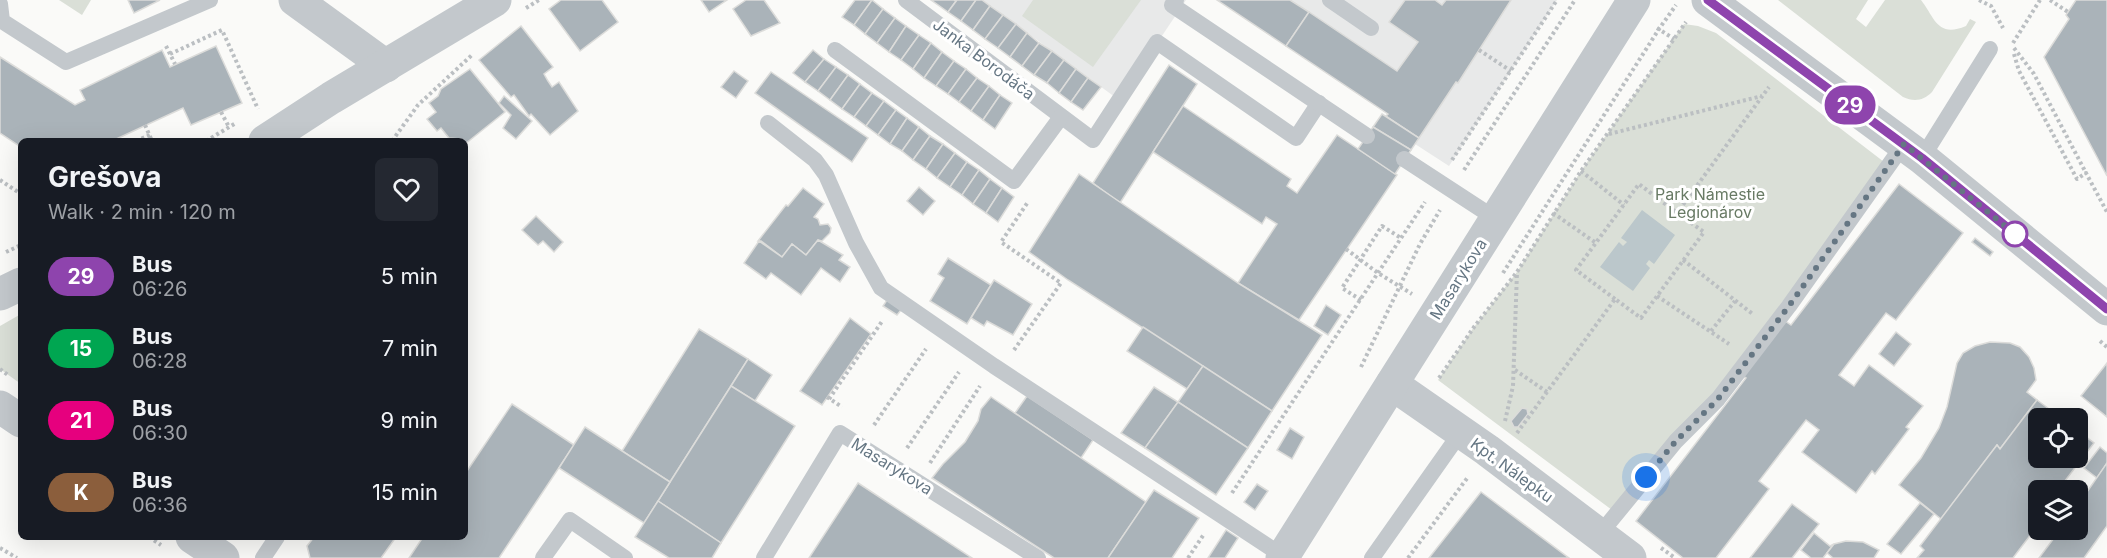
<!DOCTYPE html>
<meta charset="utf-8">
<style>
body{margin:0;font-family:Inter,sans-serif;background:#242831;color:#f1f3f6;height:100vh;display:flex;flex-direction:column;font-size:22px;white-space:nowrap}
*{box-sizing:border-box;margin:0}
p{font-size:20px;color:#9ea1a6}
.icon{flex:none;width:33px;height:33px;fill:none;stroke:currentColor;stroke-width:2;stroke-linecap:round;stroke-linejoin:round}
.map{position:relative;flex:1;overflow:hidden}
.panel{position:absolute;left:18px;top:138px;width:450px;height:402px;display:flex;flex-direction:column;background:#171b24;border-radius:9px;box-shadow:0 6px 24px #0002}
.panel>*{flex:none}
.badge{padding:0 12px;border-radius:20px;font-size:21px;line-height:39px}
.controls{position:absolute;left:2028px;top:408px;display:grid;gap:12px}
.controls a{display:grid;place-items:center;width:60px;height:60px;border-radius:9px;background:#171b24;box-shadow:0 6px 24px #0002;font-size:30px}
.you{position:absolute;width:30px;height:30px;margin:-15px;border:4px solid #fff;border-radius:50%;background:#1a73e8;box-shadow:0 0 0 9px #1a73e833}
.map>.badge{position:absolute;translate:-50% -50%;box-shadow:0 0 0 3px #fff}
.round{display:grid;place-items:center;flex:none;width:63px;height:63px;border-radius:9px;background:#242831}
.overview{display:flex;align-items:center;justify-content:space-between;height:102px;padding:0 30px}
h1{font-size:28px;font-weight:700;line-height:45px}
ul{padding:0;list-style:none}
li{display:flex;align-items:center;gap:18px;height:72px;padding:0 30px}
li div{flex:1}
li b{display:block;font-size:22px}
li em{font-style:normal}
li .badge{min-width:66px;font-weight:700;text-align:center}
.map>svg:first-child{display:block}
.built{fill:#e8e9e9}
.green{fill:#dadfd7}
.water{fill:#bbc7cb}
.building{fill:#aab3b9;stroke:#dcdcda;stroke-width:1.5}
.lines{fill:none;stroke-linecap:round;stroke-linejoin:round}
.path{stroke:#bbbfc2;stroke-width:4;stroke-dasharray:3 3;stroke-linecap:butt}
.lane{stroke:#c3c8cc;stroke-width:16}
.street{stroke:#c3c8cc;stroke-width:33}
.line-casing{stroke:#fff;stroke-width:14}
.line{stroke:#8e44ad;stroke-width:9}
.walk{stroke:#657683;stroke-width:6;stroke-dasharray:0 10.8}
.stop-dot{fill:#fff;stroke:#8e44ad;stroke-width:3}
.labels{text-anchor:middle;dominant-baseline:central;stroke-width:6;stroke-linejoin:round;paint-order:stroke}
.street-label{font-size:16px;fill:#657683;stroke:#fff}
.park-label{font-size:16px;fill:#687a64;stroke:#fff}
</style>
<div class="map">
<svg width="2107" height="558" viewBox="0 0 2107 558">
<rect width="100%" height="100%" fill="#fafaf8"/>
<g class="built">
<path d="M982,0H1186L1119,100Z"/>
<path d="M1217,0H1557L1449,166L1415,144L1418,138L1386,116L1387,114Z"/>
</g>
<g class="green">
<path d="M59,0H91L82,15Z"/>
<path d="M1033,0H1141L1093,67L1022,16Z"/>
<path d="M1778,0H1868L1856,19L1866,27L1885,0H1921C1935,18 1937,38 1966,26L1970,19L1976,22L1932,92C1923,101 1914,102 1903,97Z"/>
<path d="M1684,24L1698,26L1716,33L1888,165L1830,249L1616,513L1438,380L1474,327L1517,272L1581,171Z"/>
<path d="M21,314V384L0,369V326Z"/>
</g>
<path class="water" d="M1642,210L1675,235L1654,264L1649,260L1646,264L1650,268L1633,291L1600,267L1619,242L1623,246L1627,242L1621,238Z"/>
<g class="building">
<path d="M128,0H160L134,13Z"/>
<path d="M561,0H602L618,22L580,51L549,9Z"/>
<path d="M701,0H727L709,12Z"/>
<path d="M746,0H764L780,23L751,36L733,9Z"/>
<path d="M855,0H872L854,25L842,17Z"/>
<path d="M872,0L883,9L865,34L854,25Z"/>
<path d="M931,0H954L956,1L948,12Z"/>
<path d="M957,0H976L961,21L948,12Z"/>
<path d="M976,0H982L990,6L973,30L961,21Z"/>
<path d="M1217,0H1290L1309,12L1286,46Z"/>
<path d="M1405,0H1435L1442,5L1446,0H1511L1458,83L1456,82L1419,138L1386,116L1388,114L1286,46L1309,12L1397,71L1418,42L1389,22Z"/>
<path d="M2076,0H2107V176L2044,57L2069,19L2066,15Z"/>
<path d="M990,6L1003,15L985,39L973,30Z"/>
<path d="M883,9L895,18L877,43L865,34Z"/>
<path d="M1003,15L1016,24L998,48L985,39Z"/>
<path d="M895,18L906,26L889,52L877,43Z"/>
<path d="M1016,24L1027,33L1010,57L998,48Z"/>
<path d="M521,26L553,67L544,74L548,81L552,87L559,82L578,111L550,135L531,114L529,116L514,95L511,97L479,60Z"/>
<path d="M906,26L919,35L901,60L889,52Z"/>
<path d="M1027,33L1039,43L1022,66L1010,57Z"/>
<path d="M919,35L931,43L913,69L901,60Z"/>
<path d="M931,43L942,52L924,78L913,69Z"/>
<path d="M1039,43L1052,51L1034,75L1022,66Z"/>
<path d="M216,46L242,103L191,125L183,108L112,141H21V147L0,133V57L75,105L85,100L80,90L162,50L170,67Z"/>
<path d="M813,50L824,59L805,82L793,73Z"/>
<path d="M1052,51L1064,60L1047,83L1034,75Z"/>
<path d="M942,52L954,61L936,86L924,78Z"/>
<path d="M824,59L836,67L818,91L805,82Z"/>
<path d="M1064,60L1076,69L1059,93L1047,83Z"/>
<path d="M954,61L966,69L948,94L936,86Z"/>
<path d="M1169,65L1197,84L1120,203L1093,183Z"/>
<path d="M836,67L848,75L830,100L818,91Z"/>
<path d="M470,69L505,112L465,144V141L460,139L449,138L441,128L437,131L427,119L436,112L429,103L438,96L441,89Z"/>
<path d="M966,69L977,78L959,102L948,94Z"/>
<path d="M1076,69L1088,78L1071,102L1059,93Z"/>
<path d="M734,71L748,81L736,98L721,87Z"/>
<path d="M771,72L868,138L852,162L755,93Z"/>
<path d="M848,75L860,84L842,109L830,100Z"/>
<path d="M977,78L989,86L971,111L959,102Z"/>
<path d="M1088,78L1101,87L1083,110L1071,102Z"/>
<path d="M860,84L872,93L854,117L842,109Z"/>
<path d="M989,86L1000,95L983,120L971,111Z"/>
<path d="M872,93L884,101L866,126L854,117Z"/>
<path d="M1000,95L1012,103L995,129L983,120Z"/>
<path d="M504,96L532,121L516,139L503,128L511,115L499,103Z"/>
<path d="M884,101L896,110L878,135L866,126Z"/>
<path d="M1183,106L1291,179L1287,186L1297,193L1337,135L1397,175L1299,320L1238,283L1277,224L1266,217L1262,224L1153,152Z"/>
<path d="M896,110L907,118L890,144L878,135Z"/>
<path d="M1382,114L1419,138L1411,150L1373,127Z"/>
<path d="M907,118L919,127L902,151L890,144Z"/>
<path d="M919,127L930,136L913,160L902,151Z"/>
<path d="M1373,127L1411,150L1395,174L1358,149Z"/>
<path d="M930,136L943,144L926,169L913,160Z"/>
<path d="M943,144L955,153L937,178L926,169Z"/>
<path d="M955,153L967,162L950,187L937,178Z"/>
<path d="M967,162L979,170L962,195L950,187Z"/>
<path d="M979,170L990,179L973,204L962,195Z"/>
<path d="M1079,174L1238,283L1322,335L1272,411L1068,280L1029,252Z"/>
<path d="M990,179L1002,188L986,213L973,204Z"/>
<path d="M1899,184L1963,233L1896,320L1886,313L1839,375L1854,386L1869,365L1923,406L1906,427L1909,429L1875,474L1872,471L1856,493L1802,452L1819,430L1806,420L1759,481L1769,489L1716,558H1683L1636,521L1746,378L1740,374L1782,319L1791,325Z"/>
<path d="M919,187L935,201L923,215L907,201Z"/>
<path d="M803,188L824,204L814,217L818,219L820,225L828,224L831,228L830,233L822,241L818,240L806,255L792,244L782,257L761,241H758L786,205L788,206Z"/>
<path d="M1002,188L1014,197L998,222L986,213Z"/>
<path d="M536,216L563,242L554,252L543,241L538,245L522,230Z"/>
<path d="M1975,238L1993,252L1990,256L1972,242Z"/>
<path d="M818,240L843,255L839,260L850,267L840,282L821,268L801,295L771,273L766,279L744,263L759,241L782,257L792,244L806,255Z"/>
<path d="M948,258L991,285L967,324L930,301L944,278L938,274Z"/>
<path d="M994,280L1032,304L1013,335L987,321L984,326L971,318Z"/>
<path d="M887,300L901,310L897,315L883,306Z"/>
<path d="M1326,305L1341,315L1328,335L1314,326Z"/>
<path d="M850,318L871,334L822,405L800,391Z"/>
<path d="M1143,327L1203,366L1187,389L1127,351Z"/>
<path d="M699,329L748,359L670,482L622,451Z"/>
<path d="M1896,332L1911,344L1894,366L1879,354Z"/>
<path d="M1990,342L2010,343L2020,347L2029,357L2034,368L2036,380L2027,392L2037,400L2000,449L1997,445L1941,519L1899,485L1921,458L1939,428L1947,407L1957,363L1963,353L1975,346Z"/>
<path d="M748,359L772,375L755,401L731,386Z"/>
<path d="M2107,363V417L2081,396Z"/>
<path d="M1203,366L1272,411L1248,448L1178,402Z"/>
<path d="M731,386L795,426L721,543L658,501Z"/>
<path d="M1154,387L1178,402L1145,448L1121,433Z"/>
<path d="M1027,396L1093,440L1081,458L1015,413Z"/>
<path d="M991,397L1146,502L1108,558H1054L932,478L943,464L965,442L978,421L981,409Z"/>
<path d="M2037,400L2061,418H2038V458H2078V431L2094,443L2058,490H2038V525L2013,558H1917L1924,550L1920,546L1997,445L2000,449Z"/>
<path d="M1178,402L1248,448L1216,495L1145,448Z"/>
<path d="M512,404L574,445L499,558H409L423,537H465V474Z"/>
<path d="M1522,408L1527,409L1528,414L1518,427H1514L1511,421Z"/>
<path d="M585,427L670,482L644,523L559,468Z"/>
<path d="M1290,428L1304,437L1292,459L1277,450Z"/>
<path d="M2100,447L2107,453V463L2097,478L2084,468Z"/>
<path d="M2107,463V526L2084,558H2039L2060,530H2078V505Z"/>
<path d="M858,483L972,558H809Z"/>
<path d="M1257,484L1268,491L1255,510L1244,502Z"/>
<path d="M1154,490L1199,518L1172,558H1108Z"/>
<path d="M1481,492L1569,558H1429Z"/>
<path d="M658,501L721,543L712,558H669L635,537Z"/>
<path d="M1920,503L1934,514L1901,554L1887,544Z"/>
<path d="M1792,504L1819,524L1792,558H1750Z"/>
<path d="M1226,530L1238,538L1225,558H1208Z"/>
<path d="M1814,533L1830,546L1834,544L1823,558H1811L1801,550Z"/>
<path d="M314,537H396L381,558H310L307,546Z"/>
<path d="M1846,541L1863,542L1879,550L1874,558H1833L1827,553L1834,544Z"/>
</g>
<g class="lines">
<g class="path">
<path d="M1979,0L1991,6L2003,28"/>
<path d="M2050,0L2068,12"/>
<path d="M526,8L539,0"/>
<path d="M1657,28L1674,39"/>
<path d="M2013,43L2040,0"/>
<path d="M166,46L175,64"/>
<path d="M2014,48L2034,74L2086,173"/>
<path d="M1479,50L1511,71"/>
<path d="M170,54L222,30L258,109"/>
<path d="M2014,54L2019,71L2077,179L2086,173L2107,212"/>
<path d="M221,112L229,127"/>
<path d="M145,125L152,141"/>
<path d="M1609,134L1762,96"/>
<path d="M136,141L150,135"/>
<path d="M206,141L236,123"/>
<path d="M392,141L418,105L473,54"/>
<path d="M1452,160L1557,0"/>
<path d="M1464,170L1575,0"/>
<path d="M1581,171L1624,205"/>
<path d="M0,180L21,194"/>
<path d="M1553,213L1596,243"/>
<path d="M1346,249L1378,273L1412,294"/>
<path d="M6,252L21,245"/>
<path d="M1683,260L1754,315"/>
<path d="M1503,273L1659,29L1676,5"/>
<path d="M1657,296L1729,344"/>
<path d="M1615,299L1576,270L1639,184L1677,213"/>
<path d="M1361,300L1342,288L1382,226L1401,238"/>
<path d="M1711,331L1735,301"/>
<path d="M2100,341L2107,347"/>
<path d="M1014,350L1061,283L1001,242L1028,202"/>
<path d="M1361,367L1420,244L1440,210"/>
<path d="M0,369L8,375"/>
<path d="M1515,370L1547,392"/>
<path d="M1439,378L1474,327L1517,272L1581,171L1686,22"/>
<path d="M827,397L842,407"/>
<path d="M829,399L883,320"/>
<path d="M1505,421L1513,386L1517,272"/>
<path d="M874,425L926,349"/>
<path d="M1517,433L1615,299L1641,318L1704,232L1677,213L1769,87"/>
<path d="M907,448L959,372"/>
<path d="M930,463L980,386"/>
<path d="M1232,493L1425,202"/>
<path d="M149,537L161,545"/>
<path d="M0,548L17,558"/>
<path d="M1661,548L1675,558"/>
<path d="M1188,558L1204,534"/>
<path d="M1408,558L1468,477"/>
</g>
<g class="lane">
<path d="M906,0L1093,140L1157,42L1296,138L1319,103"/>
<path d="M1176,0L1172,5L1367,136"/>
<path d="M1330,0L1371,28"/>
<path d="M0,4L2,21L66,62L210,0"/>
<path d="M835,50L1014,181L1061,117"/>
<path d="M768,123L815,160L826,175L856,243L881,288L994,366L1283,556"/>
<path d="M1922,158L1990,49"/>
<path d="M1404,159L1496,219"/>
<path d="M1599,535L1676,441L1718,399L1789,306L1904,144"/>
<path d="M263,558L277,537"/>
<path d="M543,558L570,520L625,558"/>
<path d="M764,558L840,433L1038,558"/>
<path d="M1372,558L1461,432"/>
</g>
<g class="street">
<path d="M295,0L386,66"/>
<path d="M1708,0L1922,158L2107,309"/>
<path d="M265,141L331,98L495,0"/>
<path d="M0,294L21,284"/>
<path d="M1392,384L1487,450L1630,558"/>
<path d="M0,407L21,421"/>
<path d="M192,537L223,558"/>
<path d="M1282,558L1634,0"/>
</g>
</g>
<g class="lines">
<defs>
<path id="line" d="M1708,0L1922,158L2107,309"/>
</defs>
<use href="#line" class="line-casing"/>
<use href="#line" class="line"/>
<path class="walk" d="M1646,477L1676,441L1718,399L1789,306L1904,144L2015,234"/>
</g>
<circle class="stop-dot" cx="2015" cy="234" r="12"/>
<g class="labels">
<g class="street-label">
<text transform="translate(984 59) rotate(37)">Janka Borodáča</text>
<text transform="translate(1458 279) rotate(-58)">Masarykova</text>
<text transform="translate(892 466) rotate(32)">Masarykova</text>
<text transform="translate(1512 470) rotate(36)">Kpt. Nálepku</text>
</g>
<g class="park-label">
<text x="1710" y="194">Park Námestie<tspan x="1710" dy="18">Legionárov</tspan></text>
</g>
</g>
</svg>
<div class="controls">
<a><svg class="icon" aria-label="locate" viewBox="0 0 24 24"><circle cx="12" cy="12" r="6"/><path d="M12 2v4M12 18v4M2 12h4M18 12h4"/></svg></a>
<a><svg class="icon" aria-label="layers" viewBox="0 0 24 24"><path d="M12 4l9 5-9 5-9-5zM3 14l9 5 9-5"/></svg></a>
</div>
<div class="you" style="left:1646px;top:477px"></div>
<b class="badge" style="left:1850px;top:105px;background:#8e44ad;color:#fff">29</b>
<section class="panel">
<div class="overview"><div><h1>Grešova</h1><p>Walk · 2 min · 120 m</p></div><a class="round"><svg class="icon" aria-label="heart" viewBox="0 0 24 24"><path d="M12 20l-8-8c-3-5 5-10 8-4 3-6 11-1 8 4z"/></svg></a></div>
<ul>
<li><span class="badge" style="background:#8e44ad;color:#fff">29</span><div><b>Bus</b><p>06:26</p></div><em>5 min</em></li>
<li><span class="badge" style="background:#00a651;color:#fff">15</span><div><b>Bus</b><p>06:28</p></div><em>7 min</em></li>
<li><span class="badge" style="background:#e6007e;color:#fff">21</span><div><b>Bus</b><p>06:30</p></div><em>9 min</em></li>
<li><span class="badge" style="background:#8b5e3c;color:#fff">K</span><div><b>Bus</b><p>06:36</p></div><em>15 min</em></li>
</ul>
</section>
</div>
